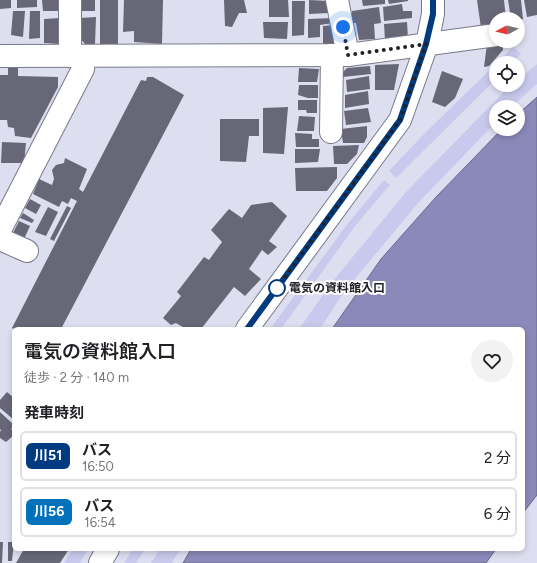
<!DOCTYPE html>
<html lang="ja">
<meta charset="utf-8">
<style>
body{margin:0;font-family:Figtree,"Noto Sans JP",sans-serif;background:#f2f2f2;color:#202124;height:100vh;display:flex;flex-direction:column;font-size:15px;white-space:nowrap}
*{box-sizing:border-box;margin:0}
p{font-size:13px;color:#757577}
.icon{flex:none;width:22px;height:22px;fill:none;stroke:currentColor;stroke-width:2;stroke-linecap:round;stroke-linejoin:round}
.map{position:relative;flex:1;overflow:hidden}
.details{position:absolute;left:12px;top:327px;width:513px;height:224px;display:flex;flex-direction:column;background:#fff;border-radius:6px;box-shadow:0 2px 6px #0003}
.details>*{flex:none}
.badge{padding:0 8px;border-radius:6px;font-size:14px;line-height:26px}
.needle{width:26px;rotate:263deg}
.controls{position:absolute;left:489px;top:12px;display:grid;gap:8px}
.controls a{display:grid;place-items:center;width:36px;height:36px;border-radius:50%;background:#fff;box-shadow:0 2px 6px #0003;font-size:20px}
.you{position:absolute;width:20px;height:20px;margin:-10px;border:3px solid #fff;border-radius:50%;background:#1a73e8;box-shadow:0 0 0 6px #1a73e833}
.map>.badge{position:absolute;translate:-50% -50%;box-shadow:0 0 0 2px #fff}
h2{padding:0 12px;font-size:15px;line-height:36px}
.round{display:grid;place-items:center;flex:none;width:42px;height:42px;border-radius:21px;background:#f2f2f2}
.head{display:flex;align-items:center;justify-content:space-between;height:68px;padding:0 12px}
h1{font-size:19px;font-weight:600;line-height:30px}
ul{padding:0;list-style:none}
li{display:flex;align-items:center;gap:12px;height:50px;margin:0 8px 6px;padding:0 4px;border:2px solid #e0e0e0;border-radius:6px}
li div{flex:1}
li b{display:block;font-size:15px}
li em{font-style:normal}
li .badge{min-width:44px;font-weight:700;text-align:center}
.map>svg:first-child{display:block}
.green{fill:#c9c9ed}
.water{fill:#8a89b9;stroke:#6a6a8d}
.building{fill:#676777}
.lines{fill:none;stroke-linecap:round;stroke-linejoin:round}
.minor-casing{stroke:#79798a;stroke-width:24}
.major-casing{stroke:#79798a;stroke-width:24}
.minor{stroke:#fff;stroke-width:22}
.major{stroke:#fff;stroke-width:22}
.line-casing{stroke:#fff;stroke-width:9}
.line{stroke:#003b80;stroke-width:6}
.walk{stroke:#212127;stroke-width:4;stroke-dasharray:0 7.2}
.stop-dot{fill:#fff;stroke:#003b80;stroke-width:2}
.labels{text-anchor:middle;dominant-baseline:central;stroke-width:4;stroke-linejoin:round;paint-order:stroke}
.stop-label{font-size:12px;font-weight:bold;fill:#212127;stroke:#fff;text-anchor:start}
</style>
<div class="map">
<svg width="537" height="563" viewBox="0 0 537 563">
<rect width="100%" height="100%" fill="#dedef1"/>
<g class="green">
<path d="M513,47L521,54L512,63H497Z"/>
<path d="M496,64V79L396,178L389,171L425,133Z"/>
<path d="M537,64V84L511,107H496V122L419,202L344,292L320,329H299L332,282L407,191L504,92L512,85H518V80Z"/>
<path d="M384,180L390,185L355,226L281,329H270L349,222Z"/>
<path d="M73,549H88L80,563H64Z"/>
<path d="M133,549H145L136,563H124Z"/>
<path d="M160,549H180L172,563H151Z"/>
</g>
<g class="water">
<path d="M537,97V495L523,513V329H332L381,259L436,197L502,129H518V114Z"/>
<path d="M191,549H496L486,563H183Z"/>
</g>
<g class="building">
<path d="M0,0H11V8L0,9Z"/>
<path d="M17,0H37V7L17,8Z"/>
<path d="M42,0H58V11H43Z"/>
<rect x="81" y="0" width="14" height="11"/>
<path d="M100,0H118V46L100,44Z"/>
<path d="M124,0H163L162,44L134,42V31L123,32Z"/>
<path d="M224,0H244L247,13H239L232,27L225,26Z"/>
<path d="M269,0H288L289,17H269Z"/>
<path d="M309,0L329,1V13L309,14Z"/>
<path d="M362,0H385V4L363,6Z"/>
<path d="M388,0H408V1L389,4Z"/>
<path d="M477,0H504L506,19H496V26L481,28Z"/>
<path d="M508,0H521L523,19L518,20V19H511Z"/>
<path d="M524,0H537V15L527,17Z"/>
<path d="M292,1H305L304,35L292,36Z"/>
<path d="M402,4L403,11H412V18L384,21L383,7Z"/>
<path d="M379,7L381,23L374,24L375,39L359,40L356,23H352V11Z"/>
<path d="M13,11H25L23,37L11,35Z"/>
<path d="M30,11H40V38L29,39Z"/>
<path d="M96,17L95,44H85L79,37V18Z"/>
<path d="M60,18V44L44,43V19Z"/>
<path d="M333,18V23L320,25V37L308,38V19Z"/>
<path d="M263,22H288L287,39L264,38Z"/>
<path d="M407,22L408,39L385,40L384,24Z"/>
<path d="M336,25V44H323V26Z"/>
<path d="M503,42V50L489,66L484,67L487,44Z"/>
<path d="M399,64L394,90H375V65Z"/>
<path d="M370,66L371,74L343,77V72L347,68Z"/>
<path d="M8,68H18V76L58,77V87L31,138L15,136L14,128L8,127L7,120H0V75H8Z"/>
<path d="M299,68L319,69L317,82H298Z"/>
<path d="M442,71L463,79L455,98L445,107L432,102Z"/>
<path d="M369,76L370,89L347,92L346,80Z"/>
<path d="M147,77H153L184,95L61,329H14L12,328L77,201L71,198L68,204L62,201L59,207L33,194L39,179L52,185L54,179L52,170L56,165L64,163L65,158L87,169L79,189L83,192L141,80L146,81Z"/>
<path d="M299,85H318V98H308L298,95Z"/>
<path d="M368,91L369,104L345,108V95Z"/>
<path d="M298,100H317V113H307L306,110H298Z"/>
<path d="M288,107L284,154L263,153V108Z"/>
<path d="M368,108L371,122L346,125L344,111Z"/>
<path d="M299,116L315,117L314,131H297Z"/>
<path d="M220,119H259V136H249L246,162L220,161Z"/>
<path d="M367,126V137L364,143H343L341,129Z"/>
<path d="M295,133L312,134V139H319V147H296Z"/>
<path d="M2,142L26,143L24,163H1Z"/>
<path d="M359,145L357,154L347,164H334L333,146Z"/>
<path d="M295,149H320L318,162L295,163Z"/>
<path d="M337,167V178L327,191H296L295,168Z"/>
<path d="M30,199L41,205L36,214L25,208Z"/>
<path d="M272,202L287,216L269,241L277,247L268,255L262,250L249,269L261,279L245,296L234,287L201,329H186L176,323L171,325L163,318L181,296L177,292L204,257L209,260L222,242L211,230L229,209L242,218L251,205Z"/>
<path d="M67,206L71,208L54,241L50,239Z"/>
<path d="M48,207L58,212L46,236L35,232Z"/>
<path d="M23,213L34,220L32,223L20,218Z"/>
<path d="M19,221L30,226L24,239L13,233Z"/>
<path d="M7,392L14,398V420L0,408V400Z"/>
<path d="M0,412L14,425L11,429L14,432V435L6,442L0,438V432L1,430L0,429Z"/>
<path d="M0,542H3L2,563H0Z"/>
<path d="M8,542H14L12,561H8Z"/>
<path d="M24,549H69L60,563H16Z"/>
</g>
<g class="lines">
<defs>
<g id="minor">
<path d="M337,0L348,55"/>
<path d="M0,56L348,55L496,35"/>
<path d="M70,56V0"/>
<path d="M331,132L332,55"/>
<path d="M0,230L83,69L84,56"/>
<path d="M0,239L27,251"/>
</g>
<g id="major">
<path d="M247,329L400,120L427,44L433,14V0"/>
<path d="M100,563L108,549"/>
</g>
</defs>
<use href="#minor" class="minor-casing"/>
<use href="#major" class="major-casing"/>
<use href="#minor" class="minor"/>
<use href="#major" class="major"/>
</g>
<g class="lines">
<defs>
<path id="line" d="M247,329L400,120L426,44L433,14V0"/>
</defs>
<use href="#line" class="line-casing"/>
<use href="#line" class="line"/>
<path class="walk" d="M277,288L400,120L426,44L348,55L343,27"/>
</g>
<circle class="stop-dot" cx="277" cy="288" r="8"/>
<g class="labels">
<g class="stop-label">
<text x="289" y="288">電気の資料館入口</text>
</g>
</g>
</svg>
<div class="controls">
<a><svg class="needle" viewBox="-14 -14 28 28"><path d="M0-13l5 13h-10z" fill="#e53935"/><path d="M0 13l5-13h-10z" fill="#757577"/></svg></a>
<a><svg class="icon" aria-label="locate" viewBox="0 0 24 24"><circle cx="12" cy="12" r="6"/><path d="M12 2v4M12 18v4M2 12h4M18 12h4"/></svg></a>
<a><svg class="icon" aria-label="layers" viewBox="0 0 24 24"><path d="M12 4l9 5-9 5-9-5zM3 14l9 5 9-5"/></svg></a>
</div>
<div class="you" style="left:343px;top:27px"></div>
<section class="details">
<div class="head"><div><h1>電気の資料館入口</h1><p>徒歩 · 2 分 · 140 m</p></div><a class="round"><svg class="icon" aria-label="heart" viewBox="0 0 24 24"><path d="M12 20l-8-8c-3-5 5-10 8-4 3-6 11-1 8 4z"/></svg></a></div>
<h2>発車時刻</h2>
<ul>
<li><span class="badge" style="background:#003b80;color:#fff">川51</span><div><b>バス</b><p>16:50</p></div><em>2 分</em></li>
<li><span class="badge" style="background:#0072bc;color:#fff">川56</span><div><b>バス</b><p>16:54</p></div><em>6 分</em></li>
</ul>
</section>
</div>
